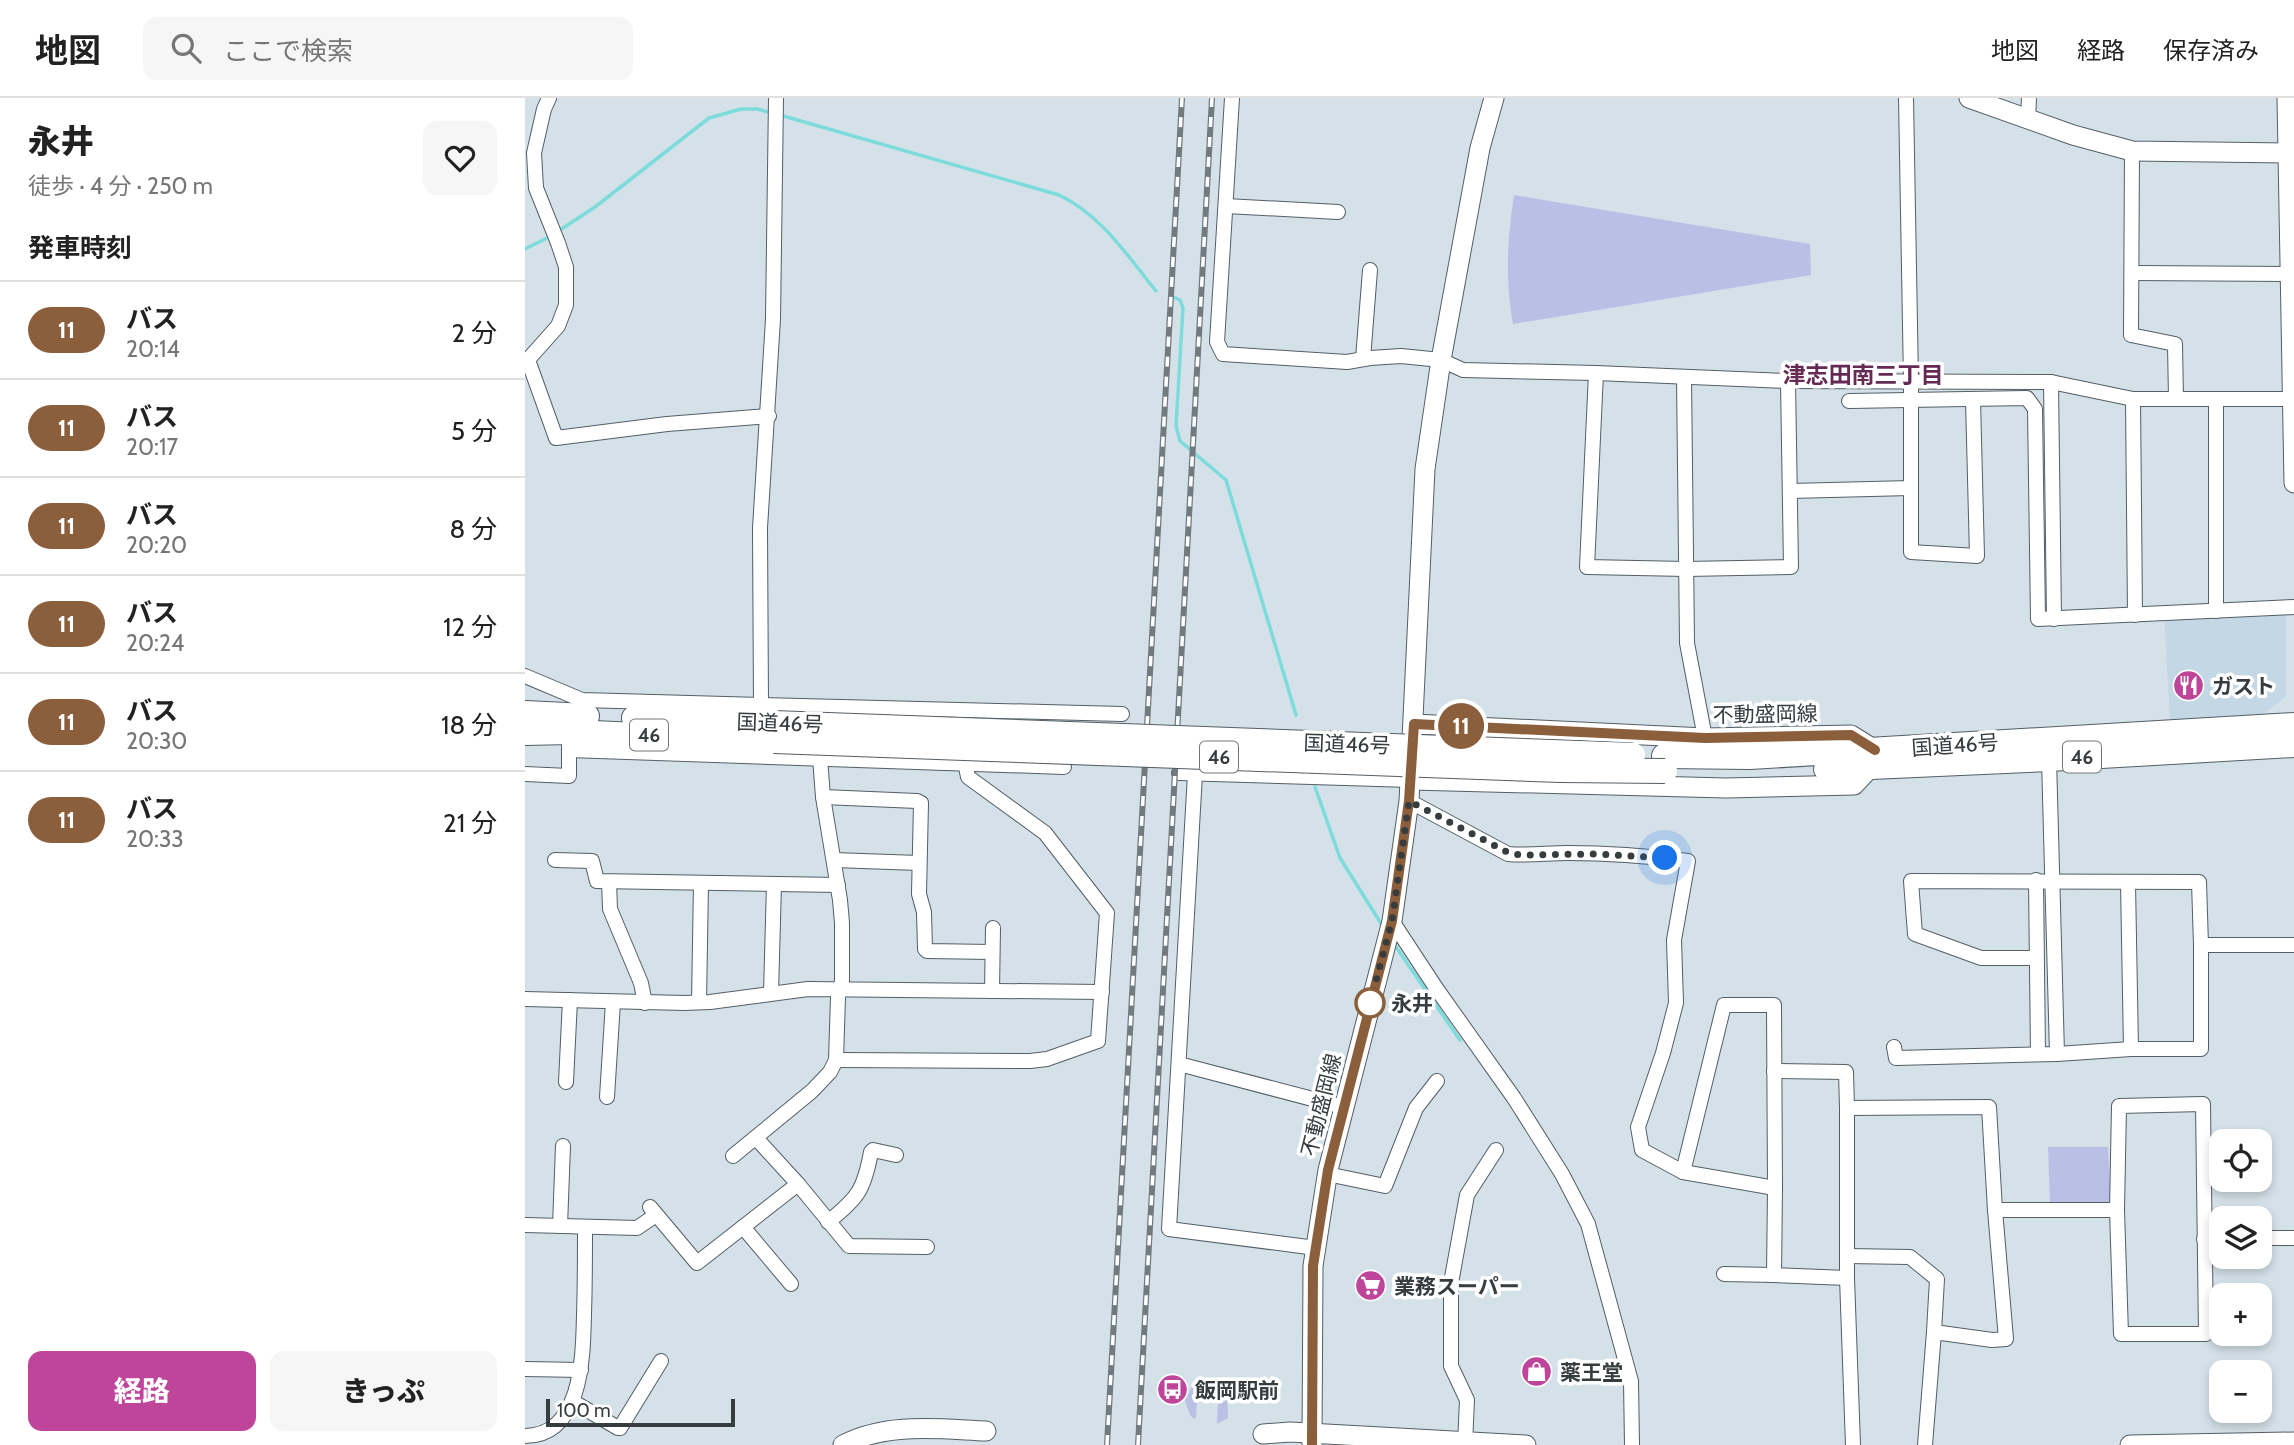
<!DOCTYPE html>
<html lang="ja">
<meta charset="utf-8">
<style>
body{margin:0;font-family:Cabin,"Noto Sans JP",sans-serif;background:#f6f6f6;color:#222;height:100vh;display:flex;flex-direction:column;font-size:26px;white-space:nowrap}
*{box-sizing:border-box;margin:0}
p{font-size:23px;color:#767676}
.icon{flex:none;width:38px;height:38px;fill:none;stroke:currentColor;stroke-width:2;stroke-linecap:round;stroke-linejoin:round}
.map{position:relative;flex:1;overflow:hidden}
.side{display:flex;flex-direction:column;background:#fff;width:525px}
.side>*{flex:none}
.badge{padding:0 14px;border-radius:23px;font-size:24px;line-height:46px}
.tools{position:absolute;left:1684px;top:1031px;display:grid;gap:14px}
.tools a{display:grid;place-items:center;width:63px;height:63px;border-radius:14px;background:#fff;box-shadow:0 4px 10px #0003;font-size:35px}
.scale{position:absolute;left:21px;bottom:18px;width:189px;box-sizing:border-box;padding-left:7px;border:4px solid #373c3f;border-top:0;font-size:19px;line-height:24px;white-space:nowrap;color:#373c3f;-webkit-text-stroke:5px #fff;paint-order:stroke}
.you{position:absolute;width:35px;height:35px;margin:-18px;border:5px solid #fff;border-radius:50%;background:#1a73e8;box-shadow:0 0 0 10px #1a73e833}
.map>.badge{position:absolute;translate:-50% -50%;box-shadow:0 0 0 4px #fff}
h2{padding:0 28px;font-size:26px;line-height:63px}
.round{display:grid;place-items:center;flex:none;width:74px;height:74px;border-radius:14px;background:#f6f6f6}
.head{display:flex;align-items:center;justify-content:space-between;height:119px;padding:0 28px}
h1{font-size:33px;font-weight:800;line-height:52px}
.primary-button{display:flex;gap:14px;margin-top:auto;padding:14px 28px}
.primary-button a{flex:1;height:80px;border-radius:14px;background:#be459a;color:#fff;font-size:28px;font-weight:800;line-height:80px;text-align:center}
.primary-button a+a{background:#f6f6f6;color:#222}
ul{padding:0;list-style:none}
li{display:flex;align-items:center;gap:21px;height:98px;padding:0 28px;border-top:2px solid #e0e0e0}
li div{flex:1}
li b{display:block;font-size:26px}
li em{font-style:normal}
li .badge{min-width:77px;font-weight:700;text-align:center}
header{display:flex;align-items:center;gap:42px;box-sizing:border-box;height:98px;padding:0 35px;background:#fff;border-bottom:2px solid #e0e0e0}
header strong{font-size:33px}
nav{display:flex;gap:38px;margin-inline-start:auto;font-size:24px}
.search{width:490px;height:63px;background:#f6f6f6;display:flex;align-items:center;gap:18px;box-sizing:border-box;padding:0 24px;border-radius:14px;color:#767676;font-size:26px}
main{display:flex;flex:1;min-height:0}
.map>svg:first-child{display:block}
.built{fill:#c4d7e4}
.green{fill:#babfe6}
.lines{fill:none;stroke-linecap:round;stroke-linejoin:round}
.stream{stroke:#7ddbdb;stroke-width:3.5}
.street-casing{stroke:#545e65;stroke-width:16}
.secondary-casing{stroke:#545e65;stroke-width:21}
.highway-casing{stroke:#545e65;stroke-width:26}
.street{stroke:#fff;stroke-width:14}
.secondary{stroke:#fff;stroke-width:19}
.highway{stroke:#fff;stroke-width:24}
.rail-casing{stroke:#727a7f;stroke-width:6}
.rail{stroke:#fff;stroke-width:3.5;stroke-dasharray:10;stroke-linecap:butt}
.highway-bridge-casing{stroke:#545e65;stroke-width:26;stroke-linecap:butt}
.highway-bridge{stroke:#fff;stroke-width:24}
.line-casing{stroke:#fff;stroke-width:16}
.line{stroke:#8b5e3c;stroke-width:10}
.walk{stroke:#373c3f;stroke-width:7;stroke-dasharray:0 12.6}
.stop-dot{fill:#fff;stroke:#8b5e3c;stroke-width:3.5}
.labels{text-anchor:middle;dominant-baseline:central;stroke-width:7;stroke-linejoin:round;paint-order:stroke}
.shield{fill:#fff;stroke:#737679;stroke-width:2}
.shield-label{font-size:19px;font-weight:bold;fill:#373c3f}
.poi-label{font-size:21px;font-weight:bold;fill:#373c3f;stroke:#fff;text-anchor:start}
.street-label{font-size:21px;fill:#373c3f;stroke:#fff}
.stop-label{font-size:21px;font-weight:bold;fill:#373c3f;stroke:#fff;text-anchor:start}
.neighbourhood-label{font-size:23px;font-weight:bold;fill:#662b54;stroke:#fff}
</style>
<header>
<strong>地図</strong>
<div class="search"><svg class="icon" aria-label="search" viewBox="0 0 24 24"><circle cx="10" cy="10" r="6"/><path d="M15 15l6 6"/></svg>ここで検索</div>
<nav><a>地図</a><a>経路</a><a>保存済み</a></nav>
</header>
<main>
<section class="side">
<div class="head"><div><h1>永井</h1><p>徒歩 · 4 分 · 250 m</p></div><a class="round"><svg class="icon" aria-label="heart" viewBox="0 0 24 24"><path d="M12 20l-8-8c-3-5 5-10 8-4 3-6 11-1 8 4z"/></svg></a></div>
<h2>発車時刻</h2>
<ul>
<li><span class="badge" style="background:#8b5e3c;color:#fff">11</span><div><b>バス</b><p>20:14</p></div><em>2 分</em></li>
<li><span class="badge" style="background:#8b5e3c;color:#fff">11</span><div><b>バス</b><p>20:17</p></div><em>5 分</em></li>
<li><span class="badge" style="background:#8b5e3c;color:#fff">11</span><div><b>バス</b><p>20:20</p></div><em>8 分</em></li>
<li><span class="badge" style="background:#8b5e3c;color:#fff">11</span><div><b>バス</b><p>20:24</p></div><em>12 分</em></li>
<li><span class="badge" style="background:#8b5e3c;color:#fff">11</span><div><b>バス</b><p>20:30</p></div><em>18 分</em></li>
<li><span class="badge" style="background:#8b5e3c;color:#fff">11</span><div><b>バス</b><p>20:33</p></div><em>21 分</em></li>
</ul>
<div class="primary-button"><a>経路</a><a>きっぷ</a></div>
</section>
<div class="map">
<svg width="1769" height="1347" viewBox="0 0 1769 1347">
<rect width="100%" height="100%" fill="#d5e1e9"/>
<path class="built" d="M1761,509V598L1738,617L1645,622L1639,515Z"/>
<g class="green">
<path d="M989,97L1285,146L1286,177L988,226C980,179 982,145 989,97Z"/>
<path d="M1523,1049H1583L1586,1107H1525Z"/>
<path d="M673,1285L671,1319L669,1321L665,1317L660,1303L667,1288Z"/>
<path d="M694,1285L702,1293L703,1320L692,1326Z"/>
</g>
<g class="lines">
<g class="stream">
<path d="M255,17L534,97C576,117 602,157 631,193"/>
<path d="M32,134L70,109L184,20L216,11H232L247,15"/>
<path d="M0,151L26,138"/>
<path d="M646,198L655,202L658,210L651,328L655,343L701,382L771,617"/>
<path d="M790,689L815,760L857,827"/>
<path d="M869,846L935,942"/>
</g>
<defs>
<g id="street">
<path d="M707,0L692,244L698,256L822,264L845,260L876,258L916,262L938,272L1071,275L1263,283L1526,284L1608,301H1769"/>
<path d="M1381,0L1386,284V454L1452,458L1448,302"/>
<path d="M1503,21L1504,0"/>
<path d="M1607,53L1606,237L1650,246L1651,301"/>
<path d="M701,108L813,114"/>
<path d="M1607,175L1765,176"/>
<path d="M838,261L845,172"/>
<path d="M3,262L31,340L142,326L244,318"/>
<path d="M0,265L33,228L41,207V169L33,145L11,90L9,55L19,11L24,0"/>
<path d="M1071,275L1062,469L1161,471L1266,469L1263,283"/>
<path d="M1159,279L1162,545L1180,640"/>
<path d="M1526,284L1529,521"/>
<path d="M1608,301L1610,517"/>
<path d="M1324,303L1502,300L1510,311L1513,521L1769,509"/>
<path d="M1265,393L1386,390"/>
<path d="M1691,513V302"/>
<path d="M0,578L57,602L236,607L235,430L248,221L251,0"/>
<path d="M236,607L597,616"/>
<path d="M44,652L539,669"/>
<path d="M1524,661L1532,956"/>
<path d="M654,675L886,682"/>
<path d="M0,676L44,678V643"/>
<path d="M670,676L644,1131L791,1150"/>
<path d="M298,699L392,703L396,705L394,796L399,814L400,851L402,853L467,854"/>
<path d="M884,703L983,756C1003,758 1023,755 1043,755C1083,755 1123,758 1163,763L1149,842L1151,905L1138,955L1113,1029L1117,1052L1158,1074L1250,1090L1249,1177L1322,1180"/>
<path d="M30,762L67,763L72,783L313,787"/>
<path d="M309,762L394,765"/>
<path d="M1511,782L1513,956"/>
<path d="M84,784L85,811L116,885L120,905"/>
<path d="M1603,785L1606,951"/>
<path d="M867,823L911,890L989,1000L1037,1076L1063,1126L1106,1283L1107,1347"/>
<path d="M1676,847H1769"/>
<path d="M467,893L468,830"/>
<path d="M246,895L249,786"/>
<path d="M0,901L159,905L185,904L283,891L577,894"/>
<path d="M174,904L176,785"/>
<path d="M1369,949L1371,960L1532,956L1606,951H1676V847L1674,784L1386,783L1390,836L1456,860H1511"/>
<path d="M311,962L505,963L522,961L573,943L582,815L520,735L443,679L440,664"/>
<path d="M654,966L818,1009"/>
<path d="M1249,973L1321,974L1322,1010"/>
<path d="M41,984L45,902"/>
<path d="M82,999L88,904"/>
<path d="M1678,1006L1681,1236H1596L1592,1112L1594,1008Z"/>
<path d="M231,1040L273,1086L324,1148L402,1149"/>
<path d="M208,1058L287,993L305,974L311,962L313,899L317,883V825L315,802L298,699L295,660"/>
<path d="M1158,1074L1199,907H1249L1250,1090"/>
<path d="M802,1076L860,1088L891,1010L912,983"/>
<path d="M125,1109L172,1165L273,1086"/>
<path d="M303,1124C333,1100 339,1092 346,1054L348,1052L371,1057"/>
<path d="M0,1127L112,1130L131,1117"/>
<path d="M35,1128L38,1048"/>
<path d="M218,1129L266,1186"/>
<path d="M1734,1140H1769"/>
<path d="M1679,1141H1696"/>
<path d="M1322,1158L1385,1159L1412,1181L1409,1234"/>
<path d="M1199,1176L1249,1177"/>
<path d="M0,1271L56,1272"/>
<path d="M47,1303L93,1330H95L136,1263"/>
<path d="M0,1338C58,1338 58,1256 59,1216C60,1187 60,1158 60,1129"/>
<path d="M940,1347L942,1302L926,1268V1185L942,1097L971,1052"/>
<path d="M1328,1347L1322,1180V1010L1464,1009L1470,1112H1592"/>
<path d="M1400,1347L1409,1234L1467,1242L1481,1241L1470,1112"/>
</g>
<g id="secondary">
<path d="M1444,0L1548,37L1607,53L1769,55"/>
<path d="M1762,0L1769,385"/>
<path d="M889,626L1180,640L1326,637L1350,652"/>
<path d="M886,682L1201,690L1329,687L1345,670"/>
<path d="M738,1336L765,1334L1001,1347"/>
<path d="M318,1347C362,1324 413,1331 461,1333"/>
<path d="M787,1347L788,1168L803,1072L867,823L884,703L900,371L916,262L955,50L969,0"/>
<path d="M1605,1347L1769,1344"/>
</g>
<g id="highway">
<path d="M0,615L62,618"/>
<path d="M109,620L248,625"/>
<path d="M0,635L45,634L249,643"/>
<path d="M1139,658L1225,659L1769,627"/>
<path d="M1301,671L1524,661L1769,647"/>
</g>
</defs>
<use href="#street" class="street-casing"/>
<use href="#secondary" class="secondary-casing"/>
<use href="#highway" class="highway-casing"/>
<use href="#street" class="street"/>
<use href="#secondary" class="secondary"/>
<use href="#highway" class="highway"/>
<defs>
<g id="rail">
<path d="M582,1347L657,0"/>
<path d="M613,1347L687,0"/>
</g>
</defs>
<use href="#rail" class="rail-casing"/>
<use href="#rail" class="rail"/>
<defs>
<g id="highway-bridge">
<path d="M248,625L1108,657"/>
<path d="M249,643L1035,672L1140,673"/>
</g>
</defs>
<use href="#highway-bridge" class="highway-bridge-casing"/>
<use href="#highway-bridge" class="highway-bridge"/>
</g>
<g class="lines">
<defs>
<path id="line" d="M787,1347L788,1168L803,1072L867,823L884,703L889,626L1180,640L1326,637L1350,652"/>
</defs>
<use href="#line" class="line-casing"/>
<use href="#line" class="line"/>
<path class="walk" d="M845,905L867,823L884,703L984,755L996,757L1070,756L1140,760"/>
</g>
<defs>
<symbol id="restaurant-disc" viewBox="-11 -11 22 22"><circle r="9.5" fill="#be459a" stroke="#fff"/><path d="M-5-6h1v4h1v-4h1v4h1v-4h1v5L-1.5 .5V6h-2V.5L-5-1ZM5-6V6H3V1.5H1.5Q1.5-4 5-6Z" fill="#fff"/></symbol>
<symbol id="supermarket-disc" viewBox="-11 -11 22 22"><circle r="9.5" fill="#be459a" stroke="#fff"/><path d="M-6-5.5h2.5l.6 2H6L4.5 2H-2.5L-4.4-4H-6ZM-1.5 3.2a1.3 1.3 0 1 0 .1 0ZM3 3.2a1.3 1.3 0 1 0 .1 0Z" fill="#fff"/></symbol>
<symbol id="shop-disc" viewBox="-11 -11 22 22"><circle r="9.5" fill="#be459a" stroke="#fff"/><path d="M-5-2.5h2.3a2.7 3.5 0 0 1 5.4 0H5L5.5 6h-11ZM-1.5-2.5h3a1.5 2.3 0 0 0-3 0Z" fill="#fff"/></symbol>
<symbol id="bus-disc" viewBox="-11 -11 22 22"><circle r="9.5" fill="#be459a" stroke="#fff"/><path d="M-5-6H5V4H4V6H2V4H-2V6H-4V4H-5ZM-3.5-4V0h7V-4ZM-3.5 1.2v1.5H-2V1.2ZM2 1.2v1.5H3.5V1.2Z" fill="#fff"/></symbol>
</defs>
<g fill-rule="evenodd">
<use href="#restaurant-disc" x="1646" y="570" width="35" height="35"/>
<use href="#supermarket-disc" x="828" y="1170" width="35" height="35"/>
<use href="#shop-disc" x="994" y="1256" width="35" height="35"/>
<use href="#bus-disc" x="630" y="1274" width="35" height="35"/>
</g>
<circle class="stop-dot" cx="845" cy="905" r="14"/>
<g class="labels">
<g class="shield">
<rect x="105" y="621.5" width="38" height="31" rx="5"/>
<rect x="675" y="643.5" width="38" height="31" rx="5"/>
<rect x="1538" y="643.5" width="38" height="31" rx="5"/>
</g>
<g class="shield-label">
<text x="124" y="637">46</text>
<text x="694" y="659">46</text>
<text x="1557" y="659">46</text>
</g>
<g class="poi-label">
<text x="1687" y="588">ガスト</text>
<text x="869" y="1188">業務スーパー</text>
<text x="1035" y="1274">薬王堂</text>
<text x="670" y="1292">飯岡駅前</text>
</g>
<g class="street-label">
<text transform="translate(1240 616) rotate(-1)">不動盛岡線</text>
<text transform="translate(255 625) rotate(2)">国道46号</text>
<text transform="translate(822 646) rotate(2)">国道46号</text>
<text transform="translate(1430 647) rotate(-4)">国道46号</text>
<text transform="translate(796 1007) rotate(-76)">不動盛岡線</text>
</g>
<g class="stop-label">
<text x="866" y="905">永井</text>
</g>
<g class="neighbourhood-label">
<text x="1338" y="277">津志田南三丁目</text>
</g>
</g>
</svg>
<div class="tools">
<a><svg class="icon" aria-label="locate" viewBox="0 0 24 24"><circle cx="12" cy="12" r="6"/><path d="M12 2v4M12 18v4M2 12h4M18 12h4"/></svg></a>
<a><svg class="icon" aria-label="layers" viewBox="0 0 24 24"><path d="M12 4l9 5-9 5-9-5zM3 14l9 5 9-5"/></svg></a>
<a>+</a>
<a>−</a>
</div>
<div class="scale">100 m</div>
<div class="you" style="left:1140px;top:760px"></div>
<b class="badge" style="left:936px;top:628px;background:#8b5e3c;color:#fff">11</b>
</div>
</main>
